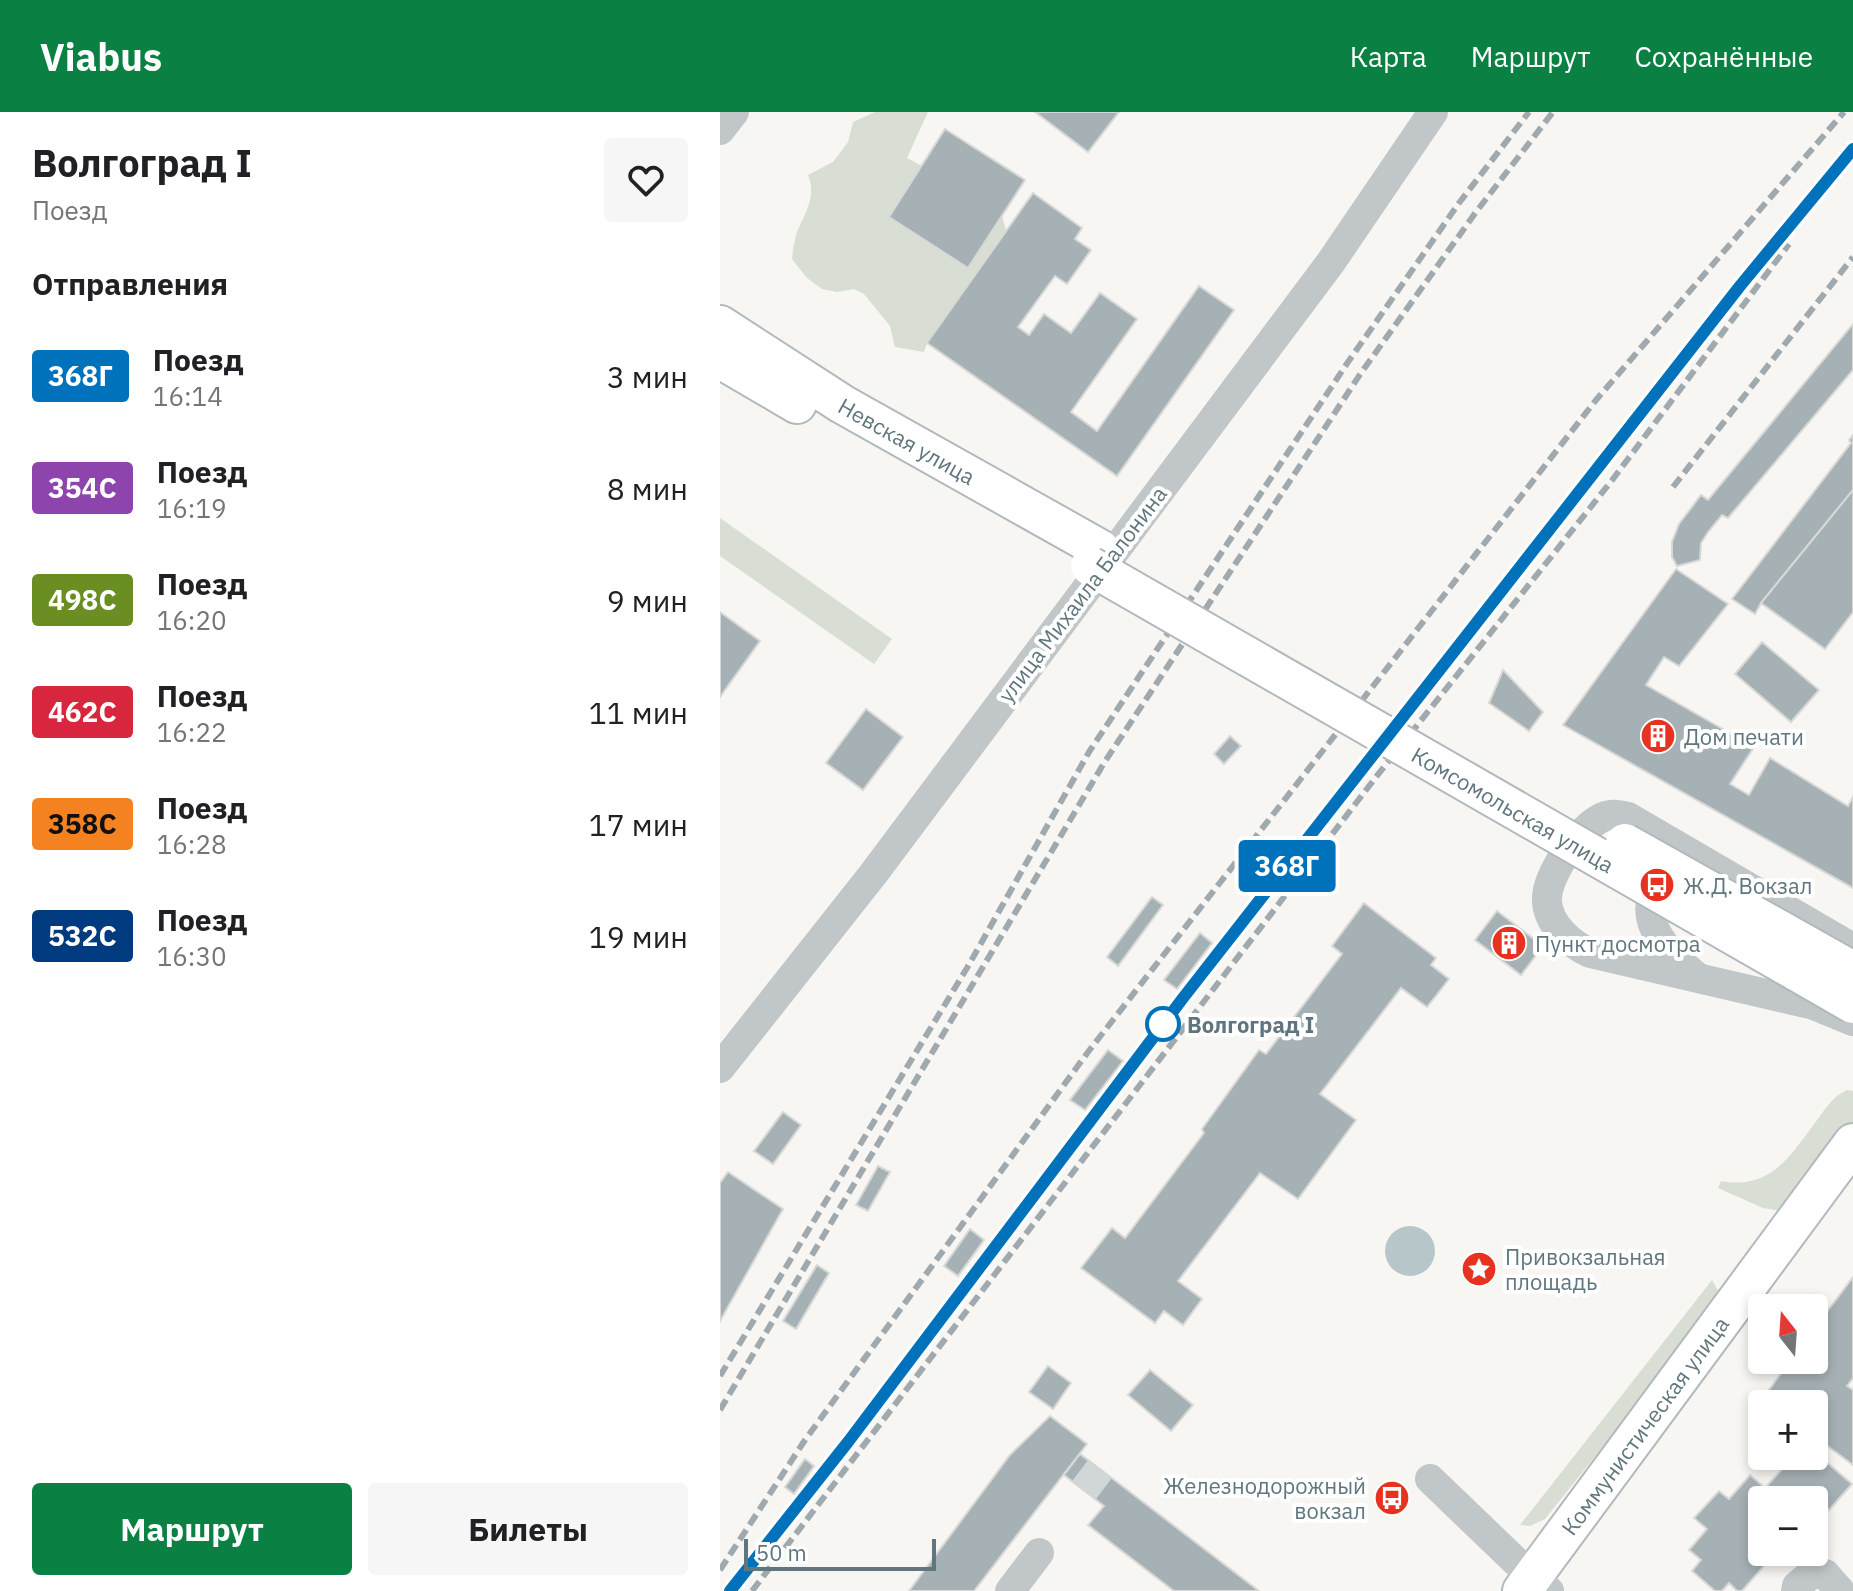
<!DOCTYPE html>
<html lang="ru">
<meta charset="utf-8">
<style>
body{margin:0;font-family:"IBM Plex Sans",sans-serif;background:#f6f6f6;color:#202124;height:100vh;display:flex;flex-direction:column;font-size:30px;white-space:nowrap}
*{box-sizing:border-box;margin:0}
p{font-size:26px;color:#757577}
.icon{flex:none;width:44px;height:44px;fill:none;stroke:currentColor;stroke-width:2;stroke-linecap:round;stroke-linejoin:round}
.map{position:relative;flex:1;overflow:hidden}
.sheet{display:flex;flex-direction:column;background:#fff;width:720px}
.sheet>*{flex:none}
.badge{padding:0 16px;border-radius:6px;font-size:28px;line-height:52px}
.needle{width:52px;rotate:343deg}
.tools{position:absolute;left:1028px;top:1182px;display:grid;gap:16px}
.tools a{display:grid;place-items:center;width:80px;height:80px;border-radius:8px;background:#fff;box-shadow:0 4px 12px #0003;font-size:40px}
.scale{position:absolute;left:24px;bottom:20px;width:192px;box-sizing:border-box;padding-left:8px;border:4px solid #60767f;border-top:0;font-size:22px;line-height:28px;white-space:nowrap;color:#60767f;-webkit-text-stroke:6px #fff;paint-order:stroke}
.map>.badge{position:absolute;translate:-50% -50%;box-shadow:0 0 0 4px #fff}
h2{padding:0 32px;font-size:30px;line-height:72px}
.round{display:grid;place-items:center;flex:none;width:84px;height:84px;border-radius:8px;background:#f6f6f6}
.overview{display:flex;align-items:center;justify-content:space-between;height:136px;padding:0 32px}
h1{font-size:38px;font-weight:700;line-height:60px}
.primary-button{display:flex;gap:16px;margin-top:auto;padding:16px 32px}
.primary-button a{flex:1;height:92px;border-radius:8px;background:#0b8043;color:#fff;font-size:32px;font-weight:700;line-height:92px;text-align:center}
.primary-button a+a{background:#f6f6f6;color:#202124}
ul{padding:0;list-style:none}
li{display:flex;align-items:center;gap:24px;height:112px;padding:0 32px}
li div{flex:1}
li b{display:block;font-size:30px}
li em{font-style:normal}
li .badge{min-width:88px;font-weight:700;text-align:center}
header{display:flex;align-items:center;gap:48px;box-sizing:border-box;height:112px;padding:0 40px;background:#0b8043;color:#fff}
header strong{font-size:38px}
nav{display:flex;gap:44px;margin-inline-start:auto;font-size:28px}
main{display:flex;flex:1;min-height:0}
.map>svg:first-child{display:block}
.green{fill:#d9ded4}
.water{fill:#b7c6c8}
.building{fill:#a6b1b5;stroke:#d8d8d6;stroke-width:2}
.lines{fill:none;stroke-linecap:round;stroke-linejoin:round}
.minor-tunnel{stroke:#d1d6d6;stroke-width:30;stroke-dasharray:30 15;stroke-linecap:butt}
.major-casing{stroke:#b2b9bc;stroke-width:42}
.minor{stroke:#c1c7c9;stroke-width:30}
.major{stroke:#fff;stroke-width:38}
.rail{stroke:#a0a9ad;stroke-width:6;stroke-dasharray:12 6;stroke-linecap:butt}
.major-bridge-casing{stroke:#b2b9bc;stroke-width:42;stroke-linecap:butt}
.major-bridge{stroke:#fff;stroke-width:38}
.line-casing{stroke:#fff;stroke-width:18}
.line{stroke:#0072bc;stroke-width:12}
.stop-dot{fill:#fff;stroke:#0072bc;stroke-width:4}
.labels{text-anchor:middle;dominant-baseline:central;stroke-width:8;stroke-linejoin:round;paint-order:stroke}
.street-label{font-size:22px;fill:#60767f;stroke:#fff}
.poi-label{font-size:22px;fill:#60767f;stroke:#fff;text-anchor:start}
.stop-label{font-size:22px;font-weight:bold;fill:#60767f;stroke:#fff;text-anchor:start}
</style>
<header>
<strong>Viabus</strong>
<nav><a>Карта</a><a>Маршрут</a><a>Сохранённые</a></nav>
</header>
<main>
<section class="sheet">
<div class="overview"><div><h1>Волгоград I</h1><p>Поезд</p></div><a class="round"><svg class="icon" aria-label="heart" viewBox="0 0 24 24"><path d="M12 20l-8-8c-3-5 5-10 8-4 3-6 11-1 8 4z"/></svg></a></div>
<h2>Отправления</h2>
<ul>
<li><span class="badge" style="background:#0072bc;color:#fff">368Г</span><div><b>Поезд</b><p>16:14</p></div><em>3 мин</em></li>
<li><span class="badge" style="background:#8e44ad;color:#fff">354С</span><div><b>Поезд</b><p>16:19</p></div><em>8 мин</em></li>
<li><span class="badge" style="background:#6b8e23;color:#fff">498С</span><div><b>Поезд</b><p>16:20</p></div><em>9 мин</em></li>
<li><span class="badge" style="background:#d7263d;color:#fff">462С</span><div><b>Поезд</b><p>16:22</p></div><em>11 мин</em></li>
<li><span class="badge" style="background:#f58220;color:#111">358С</span><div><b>Поезд</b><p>16:28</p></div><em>17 мин</em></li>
<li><span class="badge" style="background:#003b80;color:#fff">532С</span><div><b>Поезд</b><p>16:30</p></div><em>19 мин</em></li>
</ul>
<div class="primary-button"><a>Маршрут</a><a>Билеты</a></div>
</section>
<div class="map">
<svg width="1133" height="1479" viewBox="0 0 1133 1479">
<rect width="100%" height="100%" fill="#f7f6f3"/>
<g class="green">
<path d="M155,0H208L187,46L280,96L286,118L207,231L204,240L175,235L170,214L144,182L134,177L117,180L102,177L87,166L72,147C73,138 74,129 77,120C85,101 97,84 88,63L113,50L128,30L133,10Z"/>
<path d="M0,406L172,527L154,552L0,444Z"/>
<path d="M1127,978L1133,979V1014L1062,1099L1043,1096L998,1076L1001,1069C1054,1079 1073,1039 1100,1004C1107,994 1115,983 1127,978Z"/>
<path d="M992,1168L1000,1182L999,1190L825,1407L810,1414L800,1413Z"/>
</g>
<circle class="water" cx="690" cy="1139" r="25"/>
<g class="building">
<path d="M315,0H399L368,40Z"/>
<path d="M225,17L305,68L248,156L169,105Z"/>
<path d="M313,81L362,116L355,127L371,138L347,172L335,164L298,215L309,223L324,202L351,221L380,181L417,207L351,300L377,319L479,174L514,198L397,364L207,231Z"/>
<path d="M1133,212V258L1008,406L1002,403L988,420L981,431L980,448L957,454L952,445V430L959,412L981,383L988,388Z"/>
<path d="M1133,323V378L1041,491L1035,502L1012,487L1131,331L1129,328Z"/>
<path d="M1133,378V500L1105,537L1041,491Z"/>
<path d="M956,457L1008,492L959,554L944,545L926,573L1034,635L1010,672L1029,683L1050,646L1128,694L1133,685V776L843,613Z"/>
<path d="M0,500L40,529L0,585Z"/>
<path d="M1042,530L1099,578L1071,610L1015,562Z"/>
<path d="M783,558L823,600L809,619L769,591Z"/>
<path d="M146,597L183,625L143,678L106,651Z"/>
<path d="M510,624L521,634L504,652L494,642Z"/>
<path d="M432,785L443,793L398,854L387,845Z"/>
<path d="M644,791L716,846L711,853L729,867L707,895L681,876L600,982L636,1008L578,1087L540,1061L458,1169L482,1187L463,1213L444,1199L435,1211L361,1156L392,1116L405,1126L484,1021L482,1017L539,938L546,942L622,842L612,834Z"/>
<path d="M777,799L823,834L801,863L755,828Z"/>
<path d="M480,821L492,831L457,877L444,868Z"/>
<path d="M388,938L403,949L365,998L350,988Z"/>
<path d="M63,1000L81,1013L53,1052L34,1039Z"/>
<path d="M158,1054L170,1060L148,1099L136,1093Z"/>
<path d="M8,1060L63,1097L0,1209V1071Z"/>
<path d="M250,1117L264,1128L238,1164L224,1154Z"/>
<path d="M97,1153L109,1161L76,1217L63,1209Z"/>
<path d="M1133,1165V1266L1127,1274L1133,1278V1353L1094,1324V1292H1051L1043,1286L1071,1248H1094V1217Z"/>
<path d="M328,1254L351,1271L333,1297L309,1280Z"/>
<path d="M430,1258L473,1293L451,1319L408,1283Z"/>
<path d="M330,1304L367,1332L254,1479H189L290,1343Z"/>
<path d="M1096,1341L1132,1372L1109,1398L1100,1390L1094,1397V1388H1042V1440H1056L1022,1479H1017L1009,1471L1002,1479H995L972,1459L981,1448L969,1438L987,1417L974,1406L999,1379L1009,1387L1030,1363L1045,1376L1074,1344H1082L1089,1349Z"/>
<path d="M360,1342L380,1357L539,1479H454L368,1413L384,1394L344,1363Z"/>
<path d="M85,1347L94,1354L74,1382L65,1375Z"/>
</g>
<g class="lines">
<path class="minor-tunnel" d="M364,1378L380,1357"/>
<defs>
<g id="major">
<path id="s1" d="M0,213L122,292L380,437"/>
<path d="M0,247L77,292"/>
<path id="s2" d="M802,1479L1133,1031"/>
</g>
</defs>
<use href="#major" class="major-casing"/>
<g class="minor">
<path d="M0,18L14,0"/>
<path d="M945,764C910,803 945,839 977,865"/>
<path d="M1133,836L908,705C899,703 892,701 883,705C860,715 825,764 827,790C829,814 851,832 870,841L1094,893L1133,909"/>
<path d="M0,956L154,761L611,150L713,0"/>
<path d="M710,1367L812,1465L829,1479"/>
<path d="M290,1479L319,1441"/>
<path d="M1076,1479L1077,1474L1091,1462H1105L1120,1479"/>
</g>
<use href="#major" class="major"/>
<g class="rail">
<path d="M953,375L1133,145"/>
<path d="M0,1264L247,856L369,640L628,250L739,91L809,0"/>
<path d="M0,1298L384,651L641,261L756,100L833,0"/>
<path d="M0,1458L85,1328L368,940L876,288L1124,0"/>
<path d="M10,1479L128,1330L444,912L1020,174L1133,37"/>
<path d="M32,1479L656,665L893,367L1069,132"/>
</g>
<defs>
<g id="major-bridge">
<path id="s3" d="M370,454L1133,892"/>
<path d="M905,731L1133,859"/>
</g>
</defs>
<use href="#major-bridge" class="major-bridge-casing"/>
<use href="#major-bridge" class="major-bridge"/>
</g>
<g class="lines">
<defs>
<path id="line" d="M10,1479L128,1330L463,886L1020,174L1133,37"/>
</defs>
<use href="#line" class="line-casing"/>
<use href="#line" class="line"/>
</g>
<defs>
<symbol id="building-disc" viewBox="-11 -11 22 22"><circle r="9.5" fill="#e83221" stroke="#fff"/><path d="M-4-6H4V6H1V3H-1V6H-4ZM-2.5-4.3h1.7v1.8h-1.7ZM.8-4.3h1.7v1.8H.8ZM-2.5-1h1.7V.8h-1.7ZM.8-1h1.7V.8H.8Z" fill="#fff"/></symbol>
<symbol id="bus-disc" viewBox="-11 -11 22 22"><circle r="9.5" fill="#e83221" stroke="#fff"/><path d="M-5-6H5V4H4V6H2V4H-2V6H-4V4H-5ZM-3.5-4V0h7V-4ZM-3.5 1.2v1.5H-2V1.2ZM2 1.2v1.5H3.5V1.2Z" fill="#fff"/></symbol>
<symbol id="sight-disc" viewBox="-11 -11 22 22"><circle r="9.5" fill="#e83221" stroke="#fff"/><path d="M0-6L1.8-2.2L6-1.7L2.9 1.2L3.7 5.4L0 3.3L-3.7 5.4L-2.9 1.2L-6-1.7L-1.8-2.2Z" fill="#fff"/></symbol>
</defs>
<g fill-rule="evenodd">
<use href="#building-disc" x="918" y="604" width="40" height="40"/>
<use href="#bus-disc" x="917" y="753" width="40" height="40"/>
<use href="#building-disc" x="769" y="811" width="40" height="40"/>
<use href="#sight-disc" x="739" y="1137" width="40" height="40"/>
<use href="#bus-disc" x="652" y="1366" width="40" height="40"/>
</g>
<circle class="stop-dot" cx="443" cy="912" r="16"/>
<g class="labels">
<g class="street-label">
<text stroke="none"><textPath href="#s1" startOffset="220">Невская улица</textPath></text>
<text transform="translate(362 482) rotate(-53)">улица Михаила Балонина</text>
<text stroke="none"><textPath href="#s3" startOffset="488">Комсомольская улица</textPath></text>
<text stroke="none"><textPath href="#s2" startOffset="206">Коммунистическая улица</textPath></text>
</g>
<g class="poi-label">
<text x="964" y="624">Дом печати</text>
<text x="963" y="773">Ж.Д. Вокзал</text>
<text x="815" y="831">Пункт досмотра</text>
<text x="785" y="1144">Привокзальная<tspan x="785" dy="25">площадь</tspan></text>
<text x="646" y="1373" text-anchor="end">Железнодорожный<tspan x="646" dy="25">вокзал</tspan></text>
</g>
<g class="stop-label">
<text x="467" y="912">Волгоград I</text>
</g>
</g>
</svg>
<div class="tools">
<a><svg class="needle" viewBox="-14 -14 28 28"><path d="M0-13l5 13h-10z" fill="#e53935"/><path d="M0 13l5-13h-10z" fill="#757577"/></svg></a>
<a>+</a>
<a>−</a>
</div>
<div class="scale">50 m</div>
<b class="badge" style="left:567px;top:754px;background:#0072bc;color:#fff">368Г</b>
</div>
</main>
